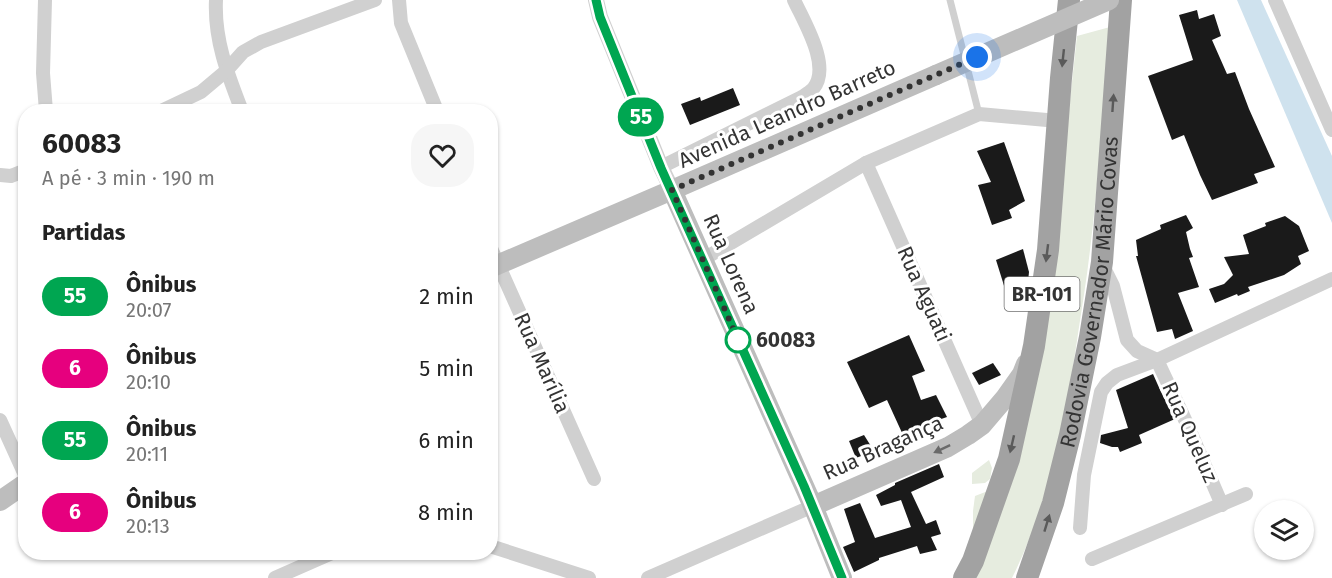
<!DOCTYPE html>
<html lang="pt">
<meta charset="utf-8">
<style>
body{margin:0;font-family:"Fira Sans",sans-serif;background:#f6f6f6;color:#222;height:100vh;display:flex;flex-direction:column;font-size:22px;white-space:nowrap}
*{box-sizing:border-box;margin:0}
p{font-size:20px;color:#767676}
.icon{flex:none;width:33px;height:33px;fill:none;stroke:currentColor;stroke-width:2;stroke-linecap:round;stroke-linejoin:round}
.map{position:relative;flex:1;overflow:hidden}
.side{position:absolute;left:18px;top:104px;width:480px;height:456px;display:flex;flex-direction:column;background:#fff;border-radius:24px;box-shadow:0 2px 4px #0004}
.side>*{flex:none}
.badge{padding:0 12px;border-radius:20px;font-size:21px;line-height:39px}
.fabs{position:absolute;left:1254px;top:500px;display:grid;gap:12px}
.fabs a{display:grid;place-items:center;width:60px;height:60px;border-radius:50%;background:#fff;box-shadow:0 2px 4px #0004;font-size:30px}
.you{position:absolute;width:30px;height:30px;margin:-15px;border:4px solid #fff;border-radius:50%;background:#1a73e8;box-shadow:0 0 0 9px #1a73e833}
.map>.badge{position:absolute;translate:-50% -50%;box-shadow:0 0 0 3px #fff}
h2{padding:0 24px;font-size:22px;line-height:54px}
.round{display:grid;place-items:center;flex:none;width:63px;height:63px;border-radius:24px;background:#f6f6f6}
.headline{display:flex;align-items:center;justify-content:space-between;height:102px;padding:0 24px}
h1{font-size:28px;font-weight:700;line-height:45px}
ul{padding:0;list-style:none}
li{display:flex;align-items:center;gap:18px;height:72px;padding:0 24px}
li div{flex:1}
li b{display:block;font-size:22px}
li em{font-style:normal}
li .badge{min-width:66px;font-weight:700;text-align:center}
.map>svg:first-child{display:block}
.green{fill:#e6ecdf}
.water{fill:#cfe2ee}
.building{fill:#1a1a1a}
.lines{fill:none;stroke-linecap:round;stroke-linejoin:round}
.service{stroke:#d0d0d0;stroke-width:7}
.minor{stroke:#d0d0d0;stroke-width:14}
.tertiary{stroke:#d0d0d0;stroke-width:16}
.secondary{stroke:#bdbdbd;stroke-width:20}
.trunk{stroke:#a2a2a2;stroke-width:22}
.secondary-bridge{stroke:#bdbdbd;stroke-width:20}
.oneway{fill:#5a5a5a}
.oneway2{fill:#6a6a6a}
.line-casing{stroke:#fff;stroke-width:14}
.line{stroke:#00a651;stroke-width:9}
.walk{stroke:#333;stroke-width:6;stroke-dasharray:0 10.8}
.stop-dot{fill:#fff;stroke:#00a651;stroke-width:3}
.labels{text-anchor:middle;dominant-baseline:central;stroke-width:6;stroke-linejoin:round;paint-order:stroke}
.shield{fill:#fff;stroke:#707070;stroke-width:1.5}
.shield-label{font-size:20px;font-weight:bold;fill:#333}
.street-label{font-size:21px;fill:#333;stroke:#fff}
.stop-label{font-size:21px;font-weight:bold;fill:#333;stroke:#fff;text-anchor:start}
</style>
<div class="map">
<svg width="1332" height="578" viewBox="0 0 1332 578">
<rect width="100%" height="100%" fill="#fff"/>
<g class="green">
<path d="M1110,27C1104,101 1099,176 1090,250C1087,276 1083,302 1079,327C1067,411 1050,502 1012,578H976L1054,247L1077,36Z"/>
<path d="M989,460L992,468L990,479L985,483L972,484V473Z"/>
<path d="M993,489L973,534V511L975,496Z"/>
</g>
<path class="water" d="M1237,0H1261L1332,156V223Z"/>
<g class="building">
<path d="M1197,10L1199,19L1214,14L1221,36L1212,40L1227,74L1235,72L1249,109L1275,167L1254,174L1258,183L1212,200L1200,175L1184,135L1172,140L1148,76L1193,60L1179,15Z"/>
<path d="M733,88L740,105L690,125L681,104L700,97L701,101Z"/>
<path d="M1004,142L1025,201L1009,210L1012,218L992,225L978,185L991,182L977,151Z"/>
<path d="M1186,215L1193,228L1186,232L1190,249L1193,257L1189,258L1199,287L1178,293L1193,331L1175,339L1172,329L1157,332L1136,256H1138L1136,240L1161,229L1160,225Z"/>
<path d="M1285,216L1299,226L1309,251L1298,256L1301,264L1284,275L1248,287L1250,291L1238,296L1237,294L1215,303L1209,289L1224,284L1233,275L1224,257L1249,254L1243,235L1266,226L1265,223Z"/>
<path d="M1023,249L1029,272L1026,301L1010,305L996,260Z"/>
<path d="M909,335L925,371L912,376L921,400L936,395L947,417L921,426L922,429L903,435L887,400L869,408L847,362Z"/>
<path d="M993,363L1001,375L979,385L972,373Z"/>
<path d="M1153,374L1161,392L1175,419L1139,435L1142,443L1120,452L1118,447H1112L1100,443L1101,435L1128,428L1116,390Z"/>
<path d="M864,435L874,451L856,458L849,441Z"/>
<path d="M939,464L944,477L911,492L926,524L936,520L941,534L931,537L937,550L920,554L917,546L879,558V560L854,572L843,547L855,542L844,509L860,503L875,538L911,527L901,500L881,506L876,495L895,485V483Z"/>
</g>
<g class="lines">
<path class="service" d="M950,0L979,114"/>
<g class="minor">
<path d="M45,0L43,73L46,111"/>
<path d="M216,0C214,40 228,75 242,111"/>
<path d="M399,0L401,23L437,111"/>
<path d="M1275,0L1332,130"/>
<path d="M161,111L201,92L226,71L243,52L261,42L375,0"/>
<path d="M866,163L982,425"/>
<path d="M661,167L802,97C805,95 810,92 813,89C832,67 804,22 794,0"/>
<path d="M0,175L11,176L26,170"/>
<path d="M490,246L594,479"/>
<path d="M702,260L866,163L979,114L1058,121"/>
<path d="M1103,266L1113,286L1127,340L1137,351L1157,360"/>
<path d="M1157,360L1187,424L1222,505"/>
<path d="M0,420L26,477"/>
<path d="M1080,528L1084,475L1101,392L1107,383L1117,375L1157,360L1332,279"/>
<path d="M490,546L589,578"/>
<path d="M1092,559L1246,494"/>
<path d="M275,578L334,552"/>
<path d="M648,578L813,506"/>
</g>
<path class="tertiary" d="M596,0L600,17L661,167L672,190"/>
<g class="secondary">
<path d="M672,190L813,506L842,578"/>
<path d="M490,268L672,190L936,75"/>
<path d="M0,501L26,483"/>
<path d="M813,506L948,447L968,435L982,425L1005,398L1022,374L1026,364"/>
</g>
<g class="trunk">
<path d="M964,578L973,561L1009,459L1034,346L1048,250L1061,78L1069,0"/>
<path id="s1" d="M1027,578L1053,503L1070,435L1090,337L1102,262L1121,0"/>
</g>
<path class="secondary-bridge" d="M936,75L1109,0"/>
</g>
<defs><path id="oneway-solid" d="M-6-.8H1V-3.2L6.5 0L1 3.2V.8H-6Z" transform="scale(1.5)"/></defs>
<g class="oneway">
<use href="#oneway-solid" transform="translate(1063 58) rotate(96)"/>
<use href="#oneway-solid" transform="translate(1113 103) rotate(-86)"/>
<use href="#oneway-solid" transform="translate(1047 253) rotate(97)"/>
<use href="#oneway-solid" transform="translate(1012 444) rotate(103)"/>
<use href="#oneway-solid" transform="translate(1047 523) rotate(-73)"/>
</g>
<use class="oneway2" href="#oneway-solid" transform="translate(942 449) rotate(155)"/>
<g class="lines">
<defs>
<path id="line" d="M596,0L600,17L661,168L804,486L842,578"/>
</defs>
<use href="#line" class="line-casing"/>
<use href="#line" class="line"/>
<path class="walk" d="M738,340L740,344L672,190L977,57"/>
</g>
<circle class="stop-dot" cx="738" cy="340" r="12"/>
<g class="labels">
<rect class="shield" x="1004.5" y="277" width="75" height="34" rx="4.5"/>
<g class="shield-label">
<text x="1042" y="294">BR-101</text>
</g>
<g class="street-label">
<text transform="translate(787 114) rotate(-24)">Avenida Leandro Barreto</text>
<text transform="translate(731 264) rotate(66)">Rua Lorena</text>
<text stroke="none"><textPath href="#s1" startOffset="294">Rodovia Governador Mário Covas</textPath></text>
<text transform="translate(924 294) rotate(66)">Rua Aguati</text>
<text transform="translate(542 363) rotate(66)">Rua Marília</text>
<text transform="translate(1190 432) rotate(66)">Rua Queluz</text>
<text transform="translate(883 448) rotate(-24)">Rua Bragança</text>
</g>
<g class="stop-label">
<text x="756" y="340">60083</text>
</g>
</g>
</svg>
<div class="fabs">
<a><svg class="icon" aria-label="layers" viewBox="0 0 24 24"><path d="M12 4l9 5-9 5-9-5zM3 14l9 5 9-5"/></svg></a>
</div>
<div class="you" style="left:977px;top:57px"></div>
<b class="badge" style="left:641px;top:117px;background:#00a651;color:#fff">55</b>
<section class="side">
<div class="headline"><div><h1>60083</h1><p>A pé · 3 min · 190 m</p></div><a class="round"><svg class="icon" aria-label="heart" viewBox="0 0 24 24"><path d="M12 20l-8-8c-3-5 5-10 8-4 3-6 11-1 8 4z"/></svg></a></div>
<h2>Partidas</h2>
<ul>
<li><span class="badge" style="background:#00a651;color:#fff">55</span><div><b>Ônibus</b><p>20:07</p></div><em>2 min</em></li>
<li><span class="badge" style="background:#e6007e;color:#fff">6</span><div><b>Ônibus</b><p>20:10</p></div><em>5 min</em></li>
<li><span class="badge" style="background:#00a651;color:#fff">55</span><div><b>Ônibus</b><p>20:11</p></div><em>6 min</em></li>
<li><span class="badge" style="background:#e6007e;color:#fff">6</span><div><b>Ônibus</b><p>20:13</p></div><em>8 min</em></li>
</ul>
</section>
</div>
